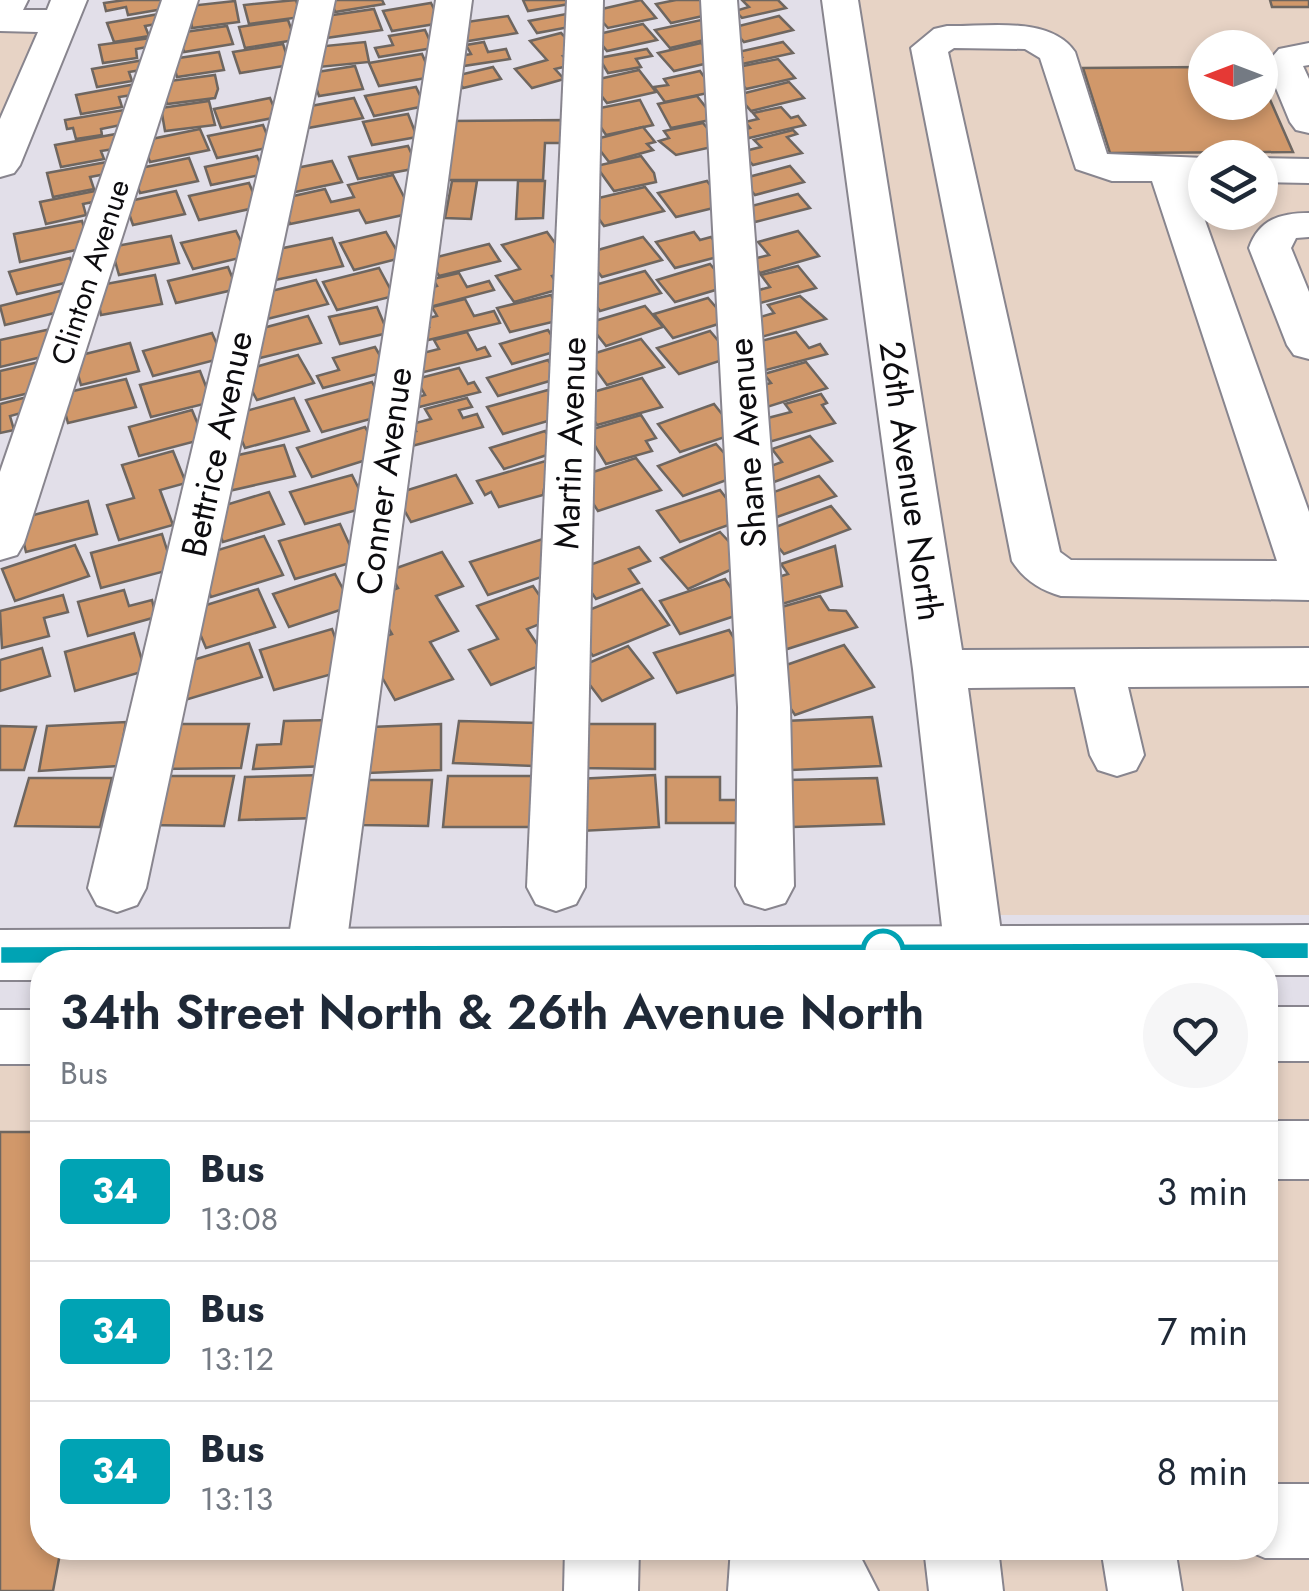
<!DOCTYPE html>
<style>
body{margin:0;font-family:Jost,sans-serif;background:#f6f6f7;color:#1f2937;height:100vh;display:flex;flex-direction:column;font-size:38px;white-space:nowrap}
*{box-sizing:border-box;margin:0}
p{font-size:32px;color:#747a83}
.icon{flex:none;width:55px;height:55px;fill:none;stroke:currentColor;stroke-width:2;stroke-linecap:round;stroke-linejoin:round}
.map{position:relative;flex:1;overflow:hidden}
.sheet{position:absolute;left:30px;top:950px;width:1248px;height:610px;display:flex;flex-direction:column;background:#fff;border-radius:40px;box-shadow:0 5px 15px #0003}
.sheet>*{flex:none}
.badge{padding:0 20px;border-radius:8px;font-size:35px;line-height:65px}
.needle{width:65px;rotate:270deg}
.fabs{position:absolute;left:1188px;top:30px;display:grid;gap:20px}
.fabs a{display:grid;place-items:center;width:90px;height:90px;border-radius:50%;background:#fff;box-shadow:0 5px 15px #0003;font-size:50px}
.map>.badge{position:absolute;translate:-50% -50%;box-shadow:0 0 0 5px #fff}
.round{display:grid;place-items:center;flex:none;width:105px;height:105px;border-radius:52px;background:#f6f6f7}
.head{display:flex;align-items:center;justify-content:space-between;height:170px;padding:0 30px}
h1{font-size:48px;font-weight:600;line-height:75px}
ul{padding:0;list-style:none}
li{display:flex;align-items:center;gap:30px;height:140px;padding:0 30px;border-top:2px solid #e0e1e3}
li div{flex:1}
li b{display:block;font-size:38px}
li em{font-style:normal}
li .badge{min-width:110px;font-weight:700;text-align:center}
.map>svg:first-child{display:block}
.commercial{fill:#e7d3c5;fill-rule:evenodd}
.building{fill:#d1986a;stroke:#6e6660;stroke-width:2.5}
.lines{fill:none;stroke-linecap:round;stroke-linejoin:round}
.minor-casing{stroke:#88858e;stroke-width:4}
.highway-casing{stroke:#88858e;stroke-width:4}
.minor{fill:#fff;fill-rule:evenodd}
.highway{fill:#fff;fill-rule:evenodd}
.line{fill:#00a3b4;stroke:#fff;stroke-width:2.5}
.stop-dot{fill:#fff;stroke:#00a3b4;stroke-width:5}
.labels{text-anchor:middle;dominant-baseline:central;stroke-width:10;stroke-linejoin:round;paint-order:stroke}
.far-street-label{font-size:30px;fill:#0d0c0f;stroke:#fff}
.street-label{font-size:35px;fill:#0d0c0f;stroke:#fff}
</style>
<div class="map">
<svg width="1309" height="1591" viewBox="0 0 1309 1591">
<rect width="100%" height="100%" fill="#e2dfe9"/>
<g class="commercial">
<path d="M856,0H1309V915H994ZM1205,48H1260V102H1205ZM1205,158H1260V212H1205Z"/>
<path d="M0,32H41L0,127Z"/>
<path d="M1265,1053H1309V1591H0V1058L42,1057V1548H1265Z"/>
</g>
<g class="building">
<path d="M125,0H167L169,8L128,15L126,7L106,11L104,3Z"/>
<path d="M296,0L301,17L249,24L244,5Z"/>
<path d="M331,0H382L384,4L335,12Z"/>
<path d="M523,0H573L575,3L528,11Z"/>
<path d="M641,0L656,18L608,28L593,11Z"/>
<path d="M676,0H700L712,14L671,23L656,4Z"/>
<path d="M742,0H778L786,8L742,18L735,11L749,7Z"/>
<path d="M1270,0H1309V7H1272Z"/>
<path d="M235,1L239,22L192,28L189,6Z"/>
<path d="M431,3L441,23L392,31L383,11Z"/>
<path d="M374,9L382,30L326,38L319,17Z"/>
<path d="M159,14L162,23L145,26L149,36L114,42L107,23Z"/>
<path d="M566,14L575,26L537,33L529,21Z"/>
<path d="M508,16L517,33L462,42L453,24Z"/>
<path d="M779,16L793,30L744,42L731,28Z"/>
<path d="M288,20L295,40L245,48L239,27Z"/>
<path d="M701,20L717,37L670,48L655,30Z"/>
<path d="M643,24L657,40L607,51L594,35Z"/>
<path d="M227,26L233,44L184,52L178,33Z"/>
<path d="M425,30L433,48L379,57L375,48L393,45L389,36Z"/>
<path d="M561,33L579,51L563,56L572,65L555,69L564,79L532,88L515,69L547,60L530,41Z"/>
<path d="M151,38L153,46L136,49L137,58L103,63L99,45Z"/>
<path d="M365,42L369,62L319,67L315,47Z"/>
<path d="M484,42L488,52L506,49L510,59L457,67L453,57L471,54L466,45Z"/>
<path d="M783,42L793,53L742,64L737,58L742,57L738,52Z"/>
<path d="M701,43L717,61L674,71L658,53Z"/>
<path d="M283,44L290,65L240,73L233,52Z"/>
<path d="M647,49L652,56L636,59L641,67L608,73L599,58Z"/>
<path d="M219,52L224,70L177,77L172,59Z"/>
<path d="M422,54L432,77L379,86L369,63Z"/>
<path d="M778,59L795,78L746,89L739,80L743,66Z"/>
<path d="M144,60L147,69L129,72L132,81L97,87L92,69Z"/>
<path d="M355,66L363,89L319,96L311,73Z"/>
<path d="M493,67L501,79L463,88L455,76Z"/>
<path d="M1205,67V102H1260V77L1293,152L1110,153L1083,68Z"/>
<path d="M639,70L656,92L607,103L590,81Z"/>
<path d="M700,71L705,78L711,76L722,90L665,102L654,87L668,85L664,79Z"/>
<path d="M215,75L218,89L215,98L167,104L162,82Z"/>
<path d="M789,82L804,98L751,111L737,95Z"/>
<path d="M136,84L139,94L119,97L122,107L81,114L76,95Z"/>
<path d="M416,87L425,106L374,116L365,96Z"/>
<path d="M697,96L715,119L671,128L658,104Z"/>
<path d="M270,98L278,117L221,128L214,109Z"/>
<path d="M354,98L363,118L308,128L300,108Z"/>
<path d="M640,100L653,125L606,135L598,123L600,108Z"/>
<path d="M209,101L215,125L165,131L161,108Z"/>
<path d="M781,107L791,118L798,116L805,125L749,138L742,130L750,128L745,122L758,119L753,113Z"/>
<path d="M130,109L126,124L101,129L102,135L76,139L73,128L67,129L65,120Z"/>
<path d="M408,114L417,137L372,145L363,122Z"/>
<path d="M566,120L565,143H545L543,180H442L449,121Z"/>
<path d="M703,123L721,145L676,155L659,141L669,138L664,131Z"/>
<path d="M263,125L272,147L217,158L208,136Z"/>
<path d="M643,127L655,142L647,144L653,150L609,162L592,140Z"/>
<path d="M200,129L209,150L150,162L142,141Z"/>
<path d="M793,130L797,134L787,137L802,153L753,165L741,152L761,147L754,140Z"/>
<path d="M116,134L120,148L101,151L104,159L61,167L55,145Z"/>
<path d="M408,146L418,168L358,179L349,157Z"/>
<path d="M257,156L265,174L211,185L205,167Z"/>
<path d="M641,156L654,173L656,182L614,191L596,166Z"/>
<path d="M189,158L198,181L140,193L131,170Z"/>
<path d="M332,161L342,182L295,192L286,170Z"/>
<path d="M107,162L111,173L90,177L94,189L53,197L47,173Z"/>
<path d="M790,166L804,182L755,195L741,179Z"/>
<path d="M393,175L412,213L366,223L359,210L290,224L280,199L325,189L331,202L354,197L348,185Z"/>
<path d="M452,181H477L471,219L445,218Z"/>
<path d="M518,181H545L543,218L516,219Z"/>
<path d="M707,181L726,205L676,217L658,193Z"/>
<path d="M249,183L259,207L199,220L189,196Z"/>
<path d="M645,187L664,211L604,226L586,201Z"/>
<path d="M100,190L103,200L83,204L86,215L46,224L40,202Z"/>
<path d="M176,191L185,214L133,225L125,202Z"/>
<path d="M798,194L810,208L755,222L744,208Z"/>
<path d="M82,221L90,247L20,262L14,234Z"/>
<path d="M236,231L248,256L193,269L181,243Z"/>
<path d="M798,231L819,256L760,273L749,260L769,255L758,242Z"/>
<path d="M386,232L401,258L354,270L340,243Z"/>
<path d="M547,232L574,269L552,276L560,289L514,302L496,276L520,269L502,245Z"/>
<path d="M694,232L700,240L711,237L725,255L675,268L656,242Z"/>
<path d="M171,236L179,263L119,275L111,247Z"/>
<path d="M643,237L662,260L602,277L584,254Z"/>
<path d="M332,238L343,266L275,280L264,252Z"/>
<path d="M489,244L500,261L439,276L429,259Z"/>
<path d="M70,258L78,280L17,294L9,272Z"/>
<path d="M710,264L729,286L675,302L657,280Z"/>
<path d="M798,266L816,288L760,303L752,292L770,287L761,275Z"/>
<path d="M228,267L237,289L176,303L168,281Z"/>
<path d="M379,268L394,296L337,310L323,282Z"/>
<path d="M645,271L661,293L600,311L584,288Z"/>
<path d="M459,273L467,287L489,281L494,290L426,308V289L437,286L433,279Z"/>
<path d="M155,275L162,304L101,315L95,286Z"/>
<path d="M316,280L328,304L267,319L255,295Z"/>
<path d="M60,291L67,310L5,325L0,306Z"/>
<path d="M551,295L565,319L510,332L497,308Z"/>
<path d="M800,296L826,319L761,337L757,318L774,313L768,305Z"/>
<path d="M708,298L728,321L673,338L654,314Z"/>
<path d="M465,299L474,316L494,311L500,323L424,341L418,330L429,327L424,319L437,316L432,307Z"/>
<path d="M645,306L663,327L606,346L588,323Z"/>
<path d="M377,307L388,333L340,344L329,317Z"/>
<path d="M308,316L321,343L260,358L248,332Z"/>
<path d="M51,329L58,353L0,367V340Z"/>
<path d="M548,330L561,350L512,364L500,344Z"/>
<path d="M710,331L732,357L679,374L657,348Z"/>
<path d="M467,332L477,350L485,347L490,356L420,373L419,354L439,349L434,340Z"/>
<path d="M796,332L809,348L820,344L827,354L762,371L761,341Z"/>
<path d="M212,333L223,358L153,376L143,351Z"/>
<path d="M641,339L664,367L607,385L586,356Z"/>
<path d="M130,343L139,371L81,385L73,357Z"/>
<path d="M375,347L389,371L323,388L317,376L339,370L333,358Z"/>
<path d="M298,355L314,383L257,400L241,371Z"/>
<path d="M548,360L560,378L498,396L487,378Z"/>
<path d="M43,361L50,388L0,400V371Z"/>
<path d="M806,362L827,388L767,407L763,385L771,383L764,374Z"/>
<path d="M459,368L468,384L474,382L480,392L415,408L410,399L425,395L416,379Z"/>
<path d="M200,371L212,402L151,417L140,385Z"/>
<path d="M642,378L662,407L597,425L579,396Z"/>
<path d="M126,379L136,407L68,423L60,394Z"/>
<path d="M372,382L389,414L322,432L306,400Z"/>
<path d="M548,390L565,416L503,434L487,407Z"/>
<path d="M821,394L827,403L822,405L835,423L769,442L764,419L791,412L785,404Z"/>
<path d="M27,397L32,410L10,416L14,430L0,433V404Z"/>
<path d="M294,398L309,431L245,448L231,415Z"/>
<path d="M467,398L472,407L459,410L463,418L477,414L483,427L412,446L406,433L416,431L412,424L431,419L425,409Z"/>
<path d="M714,404L737,433L680,452L658,424Z"/>
<path d="M192,410L204,439L139,456L129,427Z"/>
<path d="M641,415L656,438L646,441L652,451L606,464L586,431Z"/>
<path d="M365,427L382,455L312,477L297,448Z"/>
<path d="M545,431L559,451L504,469L490,448Z"/>
<path d="M810,436L832,461L774,482L763,469L782,462L772,449Z"/>
<path d="M716,444L743,474L683,496L658,466Z"/>
<path d="M284,445L295,476L229,491L220,459Z"/>
<path d="M173,451L186,483L160,490L173,525L119,540L107,505L134,498L122,465Z"/>
<path d="M636,458L661,490L598,511L583,488L587,474Z"/>
<path d="M549,460L543,495L499,507L491,492L485,495L477,481Z"/>
<path d="M352,475L368,507L305,524L290,492Z"/>
<path d="M456,475L472,503L411,522L395,494Z"/>
<path d="M819,476L836,496L777,517L760,497Z"/>
<path d="M720,490L743,520L680,542L657,511Z"/>
<path d="M269,492L284,524L223,542L209,510Z"/>
<path d="M88,501L97,534L26,552L18,519Z"/>
<path d="M831,506L850,529L784,554L765,531Z"/>
<path d="M340,524L357,561L295,579L279,541Z"/>
<path d="M720,532L748,562L688,589L661,558Z"/>
<path d="M162,534L173,569L101,588L91,553Z"/>
<path d="M264,536L283,575L211,597L195,557Z"/>
<path d="M543,539L562,570L488,595L470,562Z"/>
<path d="M75,545L89,576L15,601L2,569Z"/>
<path d="M835,546L842,586L782,604L772,579L788,574L781,564Z"/>
<path d="M639,547L650,561L629,569L639,583L596,599L576,570Z"/>
<path d="M442,552L463,586L436,596L458,631L430,642L453,679L395,700L363,644L392,634L371,598L398,588L388,571Z"/>
<path d="M335,574L352,606L289,627L273,594Z"/>
<path d="M725,579L747,612L680,634L660,601Z"/>
<path d="M533,586L555,618L527,629L549,662L491,685L469,650L498,639L477,606Z"/>
<path d="M258,589L275,627L206,648L190,610Z"/>
<path d="M642,589L669,625L593,656L566,619Z"/>
<path d="M124,590L129,606L152,600L156,617L88,636L78,602Z"/>
<path d="M63,595L68,612L44,618L49,636L2,648L0,611Z"/>
<path d="M820,596L829,610L846,611L857,627L784,650L778,608Z"/>
<path d="M332,629L347,670L274,690L260,650Z"/>
<path d="M729,630L753,669L677,693L654,653Z"/>
<path d="M134,633L145,671L75,691L65,652Z"/>
<path d="M249,643L262,677L185,700L173,666Z"/>
<path d="M844,645L874,687L795,715L766,672Z"/>
<path d="M628,646L653,678L602,701L577,668Z"/>
<path d="M42,648L50,676L0,691V660Z"/>
<path d="M872,717L881,766L792,770L785,721Z"/>
<path d="M332,720L327,766L253,769L257,745L281,744L284,721Z"/>
<path d="M459,721L539,723L534,766L453,763Z"/>
<path d="M126,722L118,766L39,771L47,726Z"/>
<path d="M166,724H249L241,768L157,769Z"/>
<path d="M441,724V770L368,773L371,727Z"/>
<path d="M578,724H655V769L576,768Z"/>
<path d="M0,726L36,727L24,770H0Z"/>
<path d="M323,775L319,818L239,820L245,777Z"/>
<path d="M655,775L659,827L580,831L577,779Z"/>
<path d="M154,776H234L224,826L143,825Z"/>
<path d="M448,776H536L533,827H443Z"/>
<path d="M666,777H720V800H747L748,823H666Z"/>
<path d="M29,778H112L100,827L15,826Z"/>
<path d="M877,778L884,824L793,827L788,780Z"/>
<path d="M367,780H432L428,826L361,825Z"/>
<path d="M0,1132H42V1548H61L53,1591H0Z"/>
</g>
<g class="lines">
<defs>
<g id="minor">
<path d="M0,0H28L23,10H47L51,0H87L20,165L14,173L0,177V119L38,32L0,31Z"/>
<path d="M162,0H198L24,543L17,555L0,560V472Z"/>
<path d="M299,0H335L146,888L137,905L117,912L97,905L88,888Z"/>
<path d="M436,0H472L344,962H285Z"/>
<path d="M567,0H603L585,887L576,904L556,911L536,904L527,887Z"/>
<path d="M701,0H737L790,707L794,886L785,903L765,909L745,903L736,886L738,707Z"/>
<path d="M822,0H858L962,650L1309,648V686L1128,687L1144,755L1136,770L1117,776L1098,770L1090,755L1075,687L968,688L1005,962H946L913,669Z"/>
<path d="M947,26C986,27 1050,15 1075,52L1107,154L1205,158V182L1192,184L1309,512V600L1061,596C1040,590 1024,580 1012,561L911,48L934,29ZM954,48L1025,49L1040,58L1076,169L1112,181H1152L1277,561L1071,560L1060,552L948,52Z"/>
<path d="M1309,43V65L1303,66L1309,79V133L1296,130L1290,122L1266,64L1279,49Z"/>
<path d="M1260,158L1309,159V183L1260,182Z"/>
<path d="M1309,213V237L1296,238L1291,248L1309,292V359L1294,355L1287,345L1249,248C1259,219 1281,213 1309,213Z"/>
<rect x="1265" y="1121" width="44" height="58"/>
<path d="M1265,1484H1309V1558H1265L1241,1548H1265Z"/>
<path d="M565,1548H639L638,1591H564Z"/>
<path d="M856,1548L878,1591H728L731,1548Z"/>
<path d="M924,1548H998L1003,1591H929Z"/>
<path d="M1101,1548H1175L1182,1591H1108Z"/>
</g>
<g id="highway">
<path d="M1309,925V975H1265V962H42V980H0V930Z"/>
<rect x="1265" y="1007" width="44" height="54"/>
<rect x="0" y="1010" width="42" height="54"/>
</g>
</defs>
<use href="#minor" class="minor-casing"/>
<use href="#highway" class="highway-casing"/>
<use href="#minor" class="minor"/>
<use href="#highway" class="highway"/>
</g>
<path class="line" d="M1309,942V959L0,964V946Z"/>
<circle class="stop-dot" cx="883" cy="951" r="20"/>
<g class="labels">
<g class="far-street-label">
<text transform="translate(90 272) rotate(-72)">Clinton Avenue</text>
</g>
<g class="street-label">
<text transform="translate(570 443) rotate(-88)">Martin Avenue</text>
<text transform="translate(747 443) rotate(-94)">Shane Avenue</text>
<text transform="translate(217 444) rotate(-78)">Bettrice Avenue</text>
<text transform="translate(384 481) rotate(-82)">Conner Avenue</text>
<text transform="translate(911 481) rotate(82)">26th Avenue North</text>
</g>
</g>
</svg>
<div class="fabs">
<a><svg class="needle" viewBox="-14 -14 28 28"><path d="M0-13l5 13h-10z" fill="#e53935"/><path d="M0 13l5-13h-10z" fill="#747a83"/></svg></a>
<a><svg class="icon" aria-label="layers" viewBox="0 0 24 24"><path d="M12 4l9 5-9 5-9-5zM3 14l9 5 9-5"/></svg></a>
</div>
<section class="sheet">
<div class="head"><div><h1>34th Street North &amp; 26th Avenue North</h1><p>Bus</p></div><a class="round"><svg class="icon" aria-label="heart" viewBox="0 0 24 24"><path d="M12 20l-8-8c-3-5 5-10 8-4 3-6 11-1 8 4z"/></svg></a></div>
<ul>
<li><span class="badge" style="background:#00a3b4;color:#fff">34</span><div><b>Bus</b><p>13:08</p></div><em>3 min</em></li>
<li><span class="badge" style="background:#00a3b4;color:#fff">34</span><div><b>Bus</b><p>13:12</p></div><em>7 min</em></li>
<li><span class="badge" style="background:#00a3b4;color:#fff">34</span><div><b>Bus</b><p>13:13</p></div><em>8 min</em></li>
</ul>
</section>
</div>
